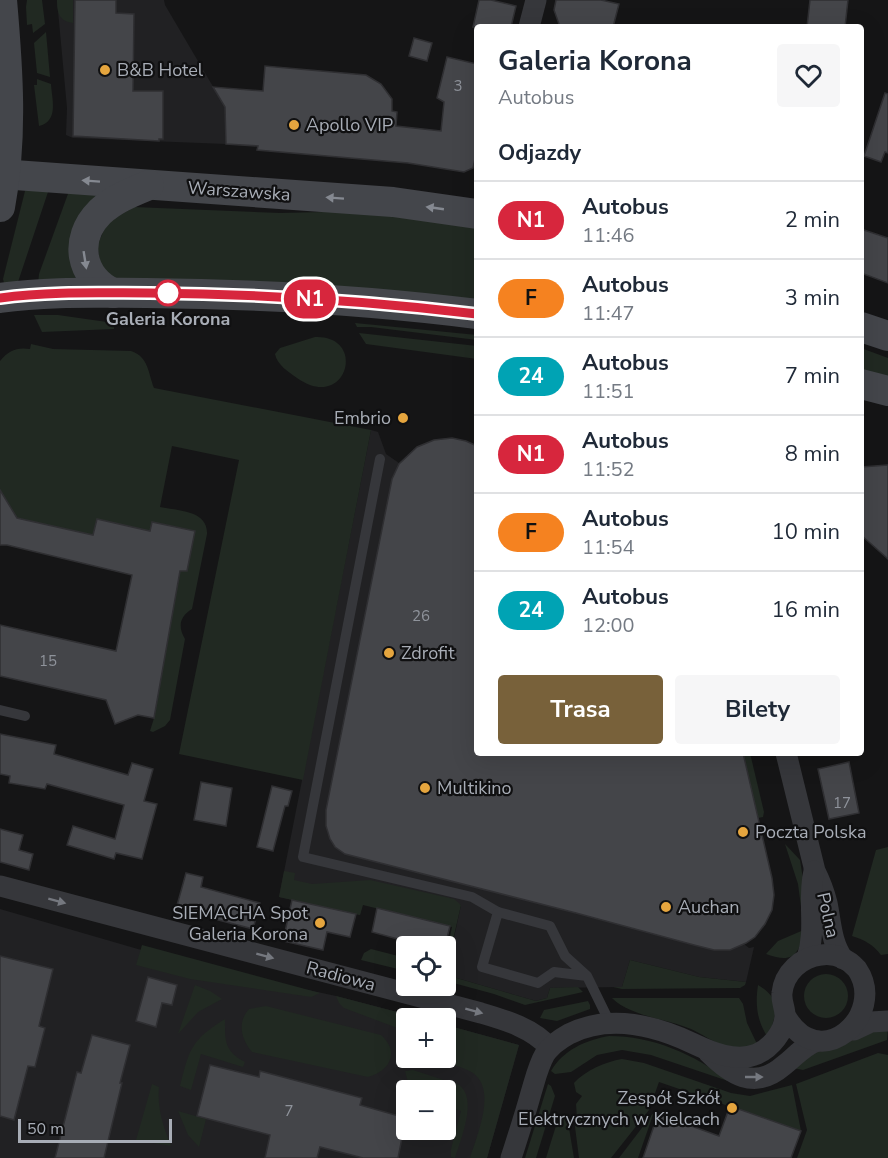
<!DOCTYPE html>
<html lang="pl">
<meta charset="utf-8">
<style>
body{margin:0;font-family:"Nunito Sans",sans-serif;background:#f6f6f7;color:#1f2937;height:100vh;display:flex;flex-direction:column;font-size:22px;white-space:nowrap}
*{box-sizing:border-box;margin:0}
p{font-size:20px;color:#747a83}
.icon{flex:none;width:33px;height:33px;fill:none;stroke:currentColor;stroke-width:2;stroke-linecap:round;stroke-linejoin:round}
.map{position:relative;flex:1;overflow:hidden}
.panel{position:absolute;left:474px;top:24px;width:390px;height:732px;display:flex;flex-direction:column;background:#fff;border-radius:6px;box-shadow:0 6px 24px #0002}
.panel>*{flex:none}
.badge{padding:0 12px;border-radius:20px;font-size:21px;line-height:39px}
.buttons{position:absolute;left:396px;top:936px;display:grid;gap:12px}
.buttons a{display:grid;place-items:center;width:60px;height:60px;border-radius:6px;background:#fff;box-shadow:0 6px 24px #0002;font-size:30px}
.scale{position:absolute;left:18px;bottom:15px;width:154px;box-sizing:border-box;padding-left:6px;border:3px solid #a8adb6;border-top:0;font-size:16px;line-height:21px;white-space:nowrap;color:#a8adb6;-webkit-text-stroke:4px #101011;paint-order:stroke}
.map>.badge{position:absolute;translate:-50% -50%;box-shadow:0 0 0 3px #fff}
h2{padding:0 24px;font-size:22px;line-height:54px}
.round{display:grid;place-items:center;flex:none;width:63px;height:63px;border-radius:6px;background:#f6f6f7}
.overview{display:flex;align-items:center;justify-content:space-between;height:102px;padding:0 24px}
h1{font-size:28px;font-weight:700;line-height:45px}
.action{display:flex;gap:12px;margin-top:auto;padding:12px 24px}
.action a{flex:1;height:69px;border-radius:6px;background:#78613a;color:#fff;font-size:24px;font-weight:700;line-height:69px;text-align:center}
.action a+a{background:#f6f6f7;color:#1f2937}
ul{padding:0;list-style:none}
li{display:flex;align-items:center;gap:18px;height:78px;padding:0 24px;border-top:2px solid #e0e1e3}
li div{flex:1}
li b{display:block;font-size:22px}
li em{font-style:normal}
li .badge{min-width:66px;font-weight:700;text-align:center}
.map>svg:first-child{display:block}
.built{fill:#212123;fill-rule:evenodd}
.green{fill:#212922}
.building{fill:#444549;stroke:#2f2f32;stroke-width:1.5}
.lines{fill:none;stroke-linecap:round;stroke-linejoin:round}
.service{stroke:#36373b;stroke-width:10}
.minor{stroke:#36373b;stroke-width:21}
.secondary{stroke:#44464b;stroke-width:30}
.oneway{fill:#858991}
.oneway2{fill:#75787f}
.line-casing{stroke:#fff;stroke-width:14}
.line{stroke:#d7263d;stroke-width:9}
.poi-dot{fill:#e5a53e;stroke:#101011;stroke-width:2}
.stop-dot{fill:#fff;stroke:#d7263d;stroke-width:3}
.labels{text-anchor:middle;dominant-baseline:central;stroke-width:4.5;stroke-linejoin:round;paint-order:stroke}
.number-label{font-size:15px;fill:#8f939b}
.poi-label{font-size:18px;fill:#a8adb6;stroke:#101011;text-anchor:start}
.street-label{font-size:18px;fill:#a8adb6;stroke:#101011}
.stop-label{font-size:18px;font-weight:bold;fill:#a8adb6;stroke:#101011}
</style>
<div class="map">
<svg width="888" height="1158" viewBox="0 0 888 1158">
<rect width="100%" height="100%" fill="#151516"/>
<g class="built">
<path d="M57,0H164L165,5L225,107L226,144L73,138L66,135L67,108Z"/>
<path d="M371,430L378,432L386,454L399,463L417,447L434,440L459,439L477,446V753H743L772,878L774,895L772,910L765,924L755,937L744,944L749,948L754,947L746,982L699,977L630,960L622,987L550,988L547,998L536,1001L446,975L461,905L368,882L360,915L279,897Z"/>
<path d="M0,909L193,965L336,996L420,1018H406V1058H446V1025L519,1045L487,1158H0ZM406,1090H446V1130H406Z"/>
</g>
<g class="green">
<path d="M27,0H42L45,24L33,33L32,24L27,25L26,7Z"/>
<path d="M57,0H73V23C59,21 57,13 57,0Z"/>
<path d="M46,32L50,77L37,73L34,43Z"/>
<path d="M37,79L51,84C52,100 59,121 39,126L34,85H37Z"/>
<path d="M26,187L49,189L17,285L4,283L3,279Z"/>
<path d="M69,191L107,193L84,283L38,284L39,274Z"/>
<path d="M134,207L280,213L366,211L477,225V304L118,281L102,270L97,246L107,223Z"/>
<path d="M34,315H58L114,323V329L42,332Z"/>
<path d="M355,323L477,335V340L371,327H357Z"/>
<path d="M359,333L477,346V359L366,344Z"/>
<path d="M315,337C368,335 347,413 297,378C289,372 277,365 275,354L280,348Z"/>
<path d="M31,344L53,349L131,351C149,357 148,373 154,388L371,430L303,780L179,754L239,460L172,446L160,507C178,511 208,510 207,534L192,609C179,617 178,627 185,639L170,720L165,726L153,732L150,731L154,718L180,571L187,570L195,531L153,522L150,531L97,519L93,535L9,516L11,508L5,499L0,498V361C9,350 17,347 30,349Z"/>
<path d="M861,348L888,358V381L861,374Z"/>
<path d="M743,753H750L764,812L763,817L758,818Z"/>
<path d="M785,844L800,860L803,879L802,914L798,884Z"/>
<path d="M888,847V954L881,955C873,944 864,940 852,936L876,850Z"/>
<path d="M284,871L295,873L294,880L312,884L370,880L454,899L461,905L446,971V955L452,927L363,905L360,915L279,897Z"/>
<path d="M806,929C798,953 795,965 766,954L778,941Z"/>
<path d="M142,945L320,993L311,997L190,979L136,965Z"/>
<path d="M371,949L406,958V971L361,960L364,953Z"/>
<path d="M630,960L699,977L746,982L745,985L740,988L622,989L613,987H622Z"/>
<circle cx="826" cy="996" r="22"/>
<path d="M446,975L536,1001L547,998L550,988L578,987L583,992L525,1005L494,994L446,981Z"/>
<path d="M195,985L210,991L222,999L198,1012L178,1034Z"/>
<path d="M758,985C783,1000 776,1014 768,1038C757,1021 755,1005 758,985Z"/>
<path d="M336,996L420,1018H406V1041L400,1029L344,1008L339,1003Z"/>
<path d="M612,998H739L743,1004L747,1023L757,1044C747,1048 735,1050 725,1046C713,1042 702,1034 691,1029C668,1019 629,1016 612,998Z"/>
<path d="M588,1001L590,1005V1009L557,1021L540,1018L544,1010Z"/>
<path d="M266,1006L381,1035C400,1052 390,1071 368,1077L252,1052C241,1039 237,1022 249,1009Z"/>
<path d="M225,1019C225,1041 224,1051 245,1062L243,1067L201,1054L191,1090L180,1086C189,1050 191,1040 225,1019Z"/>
<path d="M446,1025L519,1045L487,1158H470C477,1135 497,1090 473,1073C461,1065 436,1061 423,1058H446Z"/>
<path d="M888,1027L887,1040L803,1070L793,1068L805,1054L844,1045L871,1029Z"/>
<path d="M609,1036C652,1036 695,1054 728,1081L651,1055L622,1050L597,1055L571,1072L555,1074L551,1071C563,1050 586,1040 609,1036Z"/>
<path d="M878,1053L888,1055V1158H797L807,1130L796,1084Z"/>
<path d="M622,1059L644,1063L731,1093L750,1096L792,1085L801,1131L659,1082L649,1110L611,1158H579L574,1119L577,1118L576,1104L582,1096L576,1092L574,1083C586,1070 605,1062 622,1059Z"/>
<path d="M413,1070L459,1085C478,1099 461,1138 455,1158L451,1157V1149L461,1111L446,1106V1090H410L405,1071Z"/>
<path d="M152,1084L159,1087C157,1108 163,1126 171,1146L136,1140Z"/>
<path d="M548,1084L551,1086L555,1096L536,1158H525Z"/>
<path d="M178,1111L206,1119L199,1147L188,1135Z"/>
<path d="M654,1112L638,1158H619Z"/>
<path d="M559,1116H564L568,1122L574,1158H546Z"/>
</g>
<g class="building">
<path d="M75,0H116V13L134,14L133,91H163V139H159V141L73,136Z"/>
<path d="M479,0H491L516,6L511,27H473Z"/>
<path d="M556,0H601L619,4L613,27H560L554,10Z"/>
<path d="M810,0H848L845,27H807Z"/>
<path d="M414,38L432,43L427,61L409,56Z"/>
<path d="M447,57L477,64V150L473,168L464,172L408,163L257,150L258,146L226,144L225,107L213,87L263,91L265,66L366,75L381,84L392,99V111L397,112L396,126L441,131L444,102L437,98Z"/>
<path d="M885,93L888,94V153L885,152L881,162L864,156Z"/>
<path d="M861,229L888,238V283L861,273Z"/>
<path d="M452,438L466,441L477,446V753H743L772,878L774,895L772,910L765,924L755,937L746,943L730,950H714L694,945L576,913L345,854L335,847L330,839L326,826V810L392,479L399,464L417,447L434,440Z"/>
<path d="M888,465V559L861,535V467Z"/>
<path d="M0,490L17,518L93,535L97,519L150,531L152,522L195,531L187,571H180L154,718L138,715L115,724L106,700L0,676V625L116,651L132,575L7,545H0Z"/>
<path d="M0,734L56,745L54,754L128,775L132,763L153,769L144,801L157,804L142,859L116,853L114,859L67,845L73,826L115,839L124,805L47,784L45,789L9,783L10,776L0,774Z"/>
<path d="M849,762L859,813L829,819L818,769Z"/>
<path d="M201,782L232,788L226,826L194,820Z"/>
<path d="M272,786L292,791L288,806H285L273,851L257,847Z"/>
<path d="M0,829L23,835L19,850L33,854L29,870L0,862Z"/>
<path d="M186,873L203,877L201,887L260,903L253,929L176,909Z"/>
<path d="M292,900L356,914L350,937L327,932L323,950L283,941Z"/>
<path d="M377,908L450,926L445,946H423L372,932Z"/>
<path d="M0,956L53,969L39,1026L45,1028L35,1067L28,1066L14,1120L0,1116Z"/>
<path d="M148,977L177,985L172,1005L162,1003L156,1027L136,1021Z"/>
<path d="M92,1035L130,1045L120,1083H122L104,1158H55L77,1072L81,1073Z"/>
<path d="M210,1065L259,1077L260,1071L362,1098L360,1105L406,1118L398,1158H363L320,1147L317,1158H265L270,1135L197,1116Z"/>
<path d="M730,1106L801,1131L791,1158H643L658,1114L719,1136Z"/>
</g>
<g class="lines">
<g class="service">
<path d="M380,459L303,857L472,897L498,912"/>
<path d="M0,710L25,716"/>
<path d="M587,976L565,956L550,926L498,912L482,967L538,983L554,972L587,976L610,1023"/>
</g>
<g class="minor">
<path d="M529,27L536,0"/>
<path d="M786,753L815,871C820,881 824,891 827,903C831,922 831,942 843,959"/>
<path d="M0,886L481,1013C505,1020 533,1028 550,1048"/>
<path d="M807,958C817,929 807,900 814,871"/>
<path d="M854,1030L871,1022L888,1021"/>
<path d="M708,1052C730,1074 754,1091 783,1066C795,1057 803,1046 817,1041"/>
<path d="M511,1158C518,1136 525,1115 531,1093C535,1080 538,1066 545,1054C551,1045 560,1039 569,1034C609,1014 654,1025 692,1043C711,1052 736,1063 757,1054C771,1048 785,1031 785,1015C785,1008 781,1001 782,993C784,973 801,957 821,955C835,953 848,959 857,969C888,1015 819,1077 785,1015"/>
</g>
<g class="secondary">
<path d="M0,174L393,202L477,214"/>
<path d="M0,207C13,138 8,69 2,0"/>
<path d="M113,293C80,277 73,239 100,212C114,199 132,192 149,185"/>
<path d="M0,298C47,291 98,293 146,293C256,294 367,300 477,314"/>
<path d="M861,327L888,336"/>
<path d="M861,384L888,391"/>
</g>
</g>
<defs><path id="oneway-solid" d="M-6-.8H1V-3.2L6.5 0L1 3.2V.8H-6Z" transform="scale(1.5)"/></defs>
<g class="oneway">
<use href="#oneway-solid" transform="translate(91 181) rotate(-176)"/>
<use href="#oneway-solid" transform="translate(335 198) rotate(-176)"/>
<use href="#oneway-solid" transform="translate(435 208) rotate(-172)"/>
<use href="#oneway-solid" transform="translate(85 260) rotate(81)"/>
</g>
<g class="oneway2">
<use href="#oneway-solid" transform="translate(57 901) rotate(15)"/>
<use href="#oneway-solid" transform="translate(265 956) rotate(15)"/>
<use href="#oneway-solid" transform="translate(474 1011) rotate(15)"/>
<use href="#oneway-solid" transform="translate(754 1077)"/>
</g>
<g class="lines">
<defs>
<path id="line" d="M0,298C49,291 101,293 150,293C259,294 368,301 477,314"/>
</defs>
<use href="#line" class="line-casing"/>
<use href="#line" class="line"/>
</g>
<g class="poi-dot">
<circle cx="105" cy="70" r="6"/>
<circle cx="294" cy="125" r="6"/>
<circle cx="403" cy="418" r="6"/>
<circle cx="389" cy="653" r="6"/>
<circle cx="425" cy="788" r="6"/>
<circle cx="743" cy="832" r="6"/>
<circle cx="666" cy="907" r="6"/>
<circle cx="320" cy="923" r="6"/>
<circle cx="732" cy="1108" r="6"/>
</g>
<circle class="stop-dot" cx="168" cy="293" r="12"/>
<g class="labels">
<g class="number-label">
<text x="458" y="86">3</text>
<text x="421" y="616">26</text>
<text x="48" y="661">15</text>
<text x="842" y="803">17</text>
<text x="289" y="1111">7</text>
</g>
<g class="poi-label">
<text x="117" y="70">B&amp;B Hotel</text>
<text x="306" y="125">Apollo VIP</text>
<text x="391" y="418" text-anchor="end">Embrio</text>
<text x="401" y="653">Zdrofit</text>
<text x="437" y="788">Multikino</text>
<text x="755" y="832">Poczta Polska</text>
<text x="678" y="907">Auchan</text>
<text x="308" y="913" text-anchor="end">SIEMACHA Spot<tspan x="308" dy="21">Galeria Korona</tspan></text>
<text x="720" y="1098" text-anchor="end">Zespół Szkół<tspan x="720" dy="21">Elektrycznych w Kielcach</tspan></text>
</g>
<g class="street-label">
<text transform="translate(239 191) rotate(4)">Warszawska</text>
<text transform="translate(828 915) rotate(77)">Polna</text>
<text transform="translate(341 976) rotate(15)">Radiowa</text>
</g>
<g class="stop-label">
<text x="168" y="319">Galeria Korona</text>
</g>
</g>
</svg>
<div class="buttons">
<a><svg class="icon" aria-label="locate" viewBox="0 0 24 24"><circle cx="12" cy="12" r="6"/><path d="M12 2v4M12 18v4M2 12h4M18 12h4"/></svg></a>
<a>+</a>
<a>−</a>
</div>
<div class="scale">50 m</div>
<b class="badge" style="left:310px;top:299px;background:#d7263d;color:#fff">N1</b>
<section class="panel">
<div class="overview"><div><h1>Galeria Korona</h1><p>Autobus</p></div><a class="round"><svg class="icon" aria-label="heart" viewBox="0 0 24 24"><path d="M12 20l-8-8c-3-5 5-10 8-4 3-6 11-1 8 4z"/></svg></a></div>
<h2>Odjazdy</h2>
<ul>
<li><span class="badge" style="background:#d7263d;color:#fff">N1</span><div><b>Autobus</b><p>11:46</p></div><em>2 min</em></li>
<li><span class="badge" style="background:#f58220;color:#111">F</span><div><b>Autobus</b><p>11:47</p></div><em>3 min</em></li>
<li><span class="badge" style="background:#00a3b4;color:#fff">24</span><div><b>Autobus</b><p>11:51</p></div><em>7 min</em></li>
<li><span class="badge" style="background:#d7263d;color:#fff">N1</span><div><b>Autobus</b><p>11:52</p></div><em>8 min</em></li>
<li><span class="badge" style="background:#f58220;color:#111">F</span><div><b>Autobus</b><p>11:54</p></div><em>10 min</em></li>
<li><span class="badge" style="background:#00a3b4;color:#fff">24</span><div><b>Autobus</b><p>12:00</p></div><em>16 min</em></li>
</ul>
<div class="action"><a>Trasa</a><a>Bilety</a></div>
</section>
</div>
